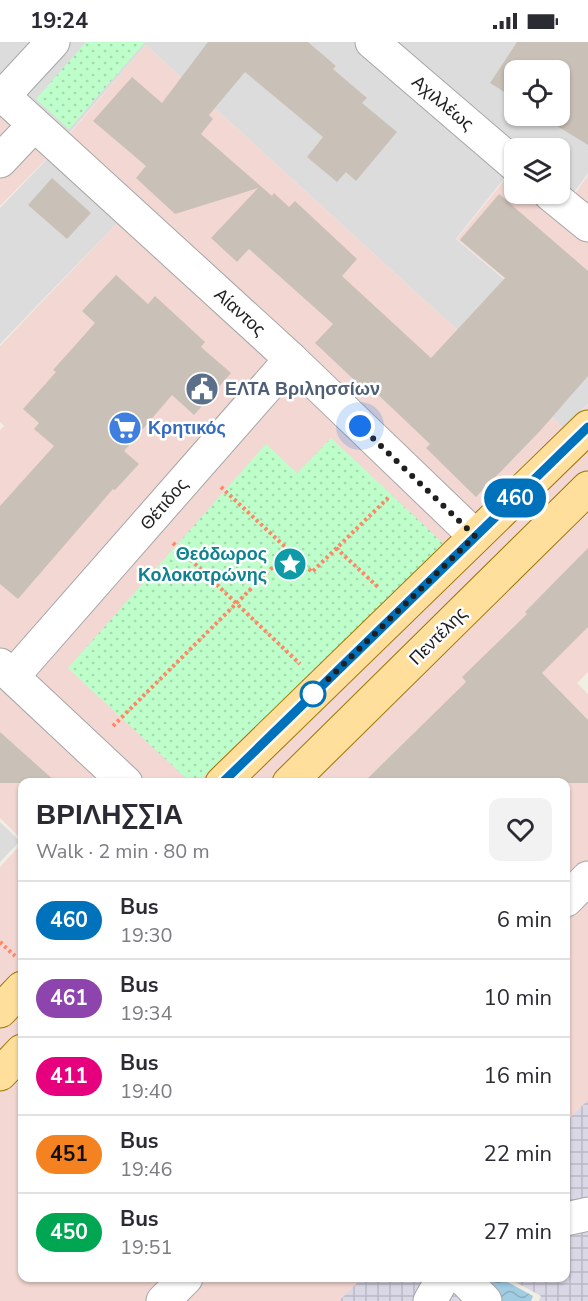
<!DOCTYPE html>
<meta charset="utf-8">
<style>
body{margin:0;font-family:"Nunito Sans",sans-serif;background:#f2f2f3;color:#2b2b33;height:100vh;display:flex;flex-direction:column;font-size:22px;white-space:nowrap}
*{box-sizing:border-box;margin:0}
p{font-size:20px;color:#7c7c81}
.icon{flex:none;width:33px;height:33px;fill:none;stroke:currentColor;stroke-width:2;stroke-linecap:round;stroke-linejoin:round}
.map{position:relative;flex:1;overflow:hidden}
.sheet{position:absolute;left:18px;top:736px;width:552px;height:504px;display:flex;flex-direction:column;background:#fff;border-radius:12px;box-shadow:0 2px 4px #0004}
.sheet>*{flex:none}
.badge{padding:0 12px;border-radius:20px;font-size:21px;line-height:39px}
.buttons{position:absolute;left:504px;top:18px;display:grid;gap:12px}
.buttons a{display:grid;place-items:center;width:66px;height:66px;border-radius:12px;background:#fff;box-shadow:0 2px 4px #0004;font-size:30px}
.you{position:absolute;width:30px;height:30px;margin:-15px;border:4px solid #fff;border-radius:50%;background:#1a73e8;box-shadow:0 0 0 9px #1a73e833}
.map>.badge{position:absolute;translate:-50% -50%;box-shadow:0 0 0 3px #fff}
.round{display:grid;place-items:center;flex:none;width:63px;height:63px;border-radius:12px;background:#f2f2f3}
.overview{display:flex;align-items:center;justify-content:space-between;height:102px;padding:0 18px}
h1{font-size:28px;font-weight:700;line-height:45px}
ul{padding:0;list-style:none}
li{display:flex;align-items:center;gap:18px;height:78px;padding:0 18px;border-top:2px solid #e1e1e2}
li div{flex:1}
li b{display:block;font-size:22px}
li em{font-style:normal}
li .badge{min-width:66px;font-weight:700;text-align:center}
.status{display:flex;justify-content:space-between;align-items:center;height:42px;padding:0 30px;background:#fff;direction:ltr}
.status svg{height:16px;fill:currentColor}
.map>svg:first-child{display:block}
.residential{fill:#dddcdc;fill-rule:evenodd}
.commercial{fill:#f3d7d2}
.park{fill:url(#park-dots)}
.plaza{fill:url(#plaza-grid)}
.water{fill:url(#water-waves)}
.building{fill:#c9c1b7}
.lines{fill:none;stroke-linecap:round;stroke-linejoin:round}
.minor-casing{stroke:#a6a6a6;stroke-width:35}
.major-casing{stroke:#9a7800;stroke-width:35}
.path{stroke:#ff8767;stroke-width:4;stroke-dasharray:3 3;stroke-linecap:butt}
.minor{stroke:#fff;stroke-width:33}
.major{stroke:#ffdf9b;stroke-width:33}
.line-casing{stroke:#fff;stroke-width:14}
.line{stroke:#0072bc;stroke-width:9}
.walk{stroke:#1f1f1f;stroke-width:6;stroke-dasharray:0 10.8}
.stop-dot{fill:#fff;stroke:#0072bc;stroke-width:3}
.labels{text-anchor:middle;dominant-baseline:central;stroke-width:5;stroke-linejoin:round;paint-order:stroke}
.street-label{font-size:18px;fill:#1f1f1f;stroke:#fff}
.service-label{font-size:18px;font-weight:bold;fill:#4e5e75;stroke:#fff;text-anchor:start}
.shop-label{font-size:18px;font-weight:bold;fill:#366cbe;stroke:#fff;text-anchor:start}
.culture-label{font-size:18px;font-weight:bold;fill:#0d838f;stroke:#fff;text-anchor:end}
</style>
<div class="status"><b>19:24</b><svg viewBox="0 0 49 12"><path d="M0 12V9h3v3zM5 12V6h3v6zM10 12V3h3v9zM15 12V0h3v12zM26 1h20v11H26zM47 4h2v5h-2z"/></svg></div>
<div class="map">
<svg width="588" height="1259" viewBox="0 0 588 1259">
<defs>
<pattern id="park-dots" width="8" height="8" patternUnits="userSpaceOnUse" patternTransform="scale(1.5)"><rect width="8" height="8" fill="#befeca"/><path d="M2 2h.1M6 6h.1" fill="none" stroke="#a3d9ad" stroke-width="1.8" stroke-linecap="round"/></pattern>
<pattern id="plaza-grid" width="8" height="8" patternUnits="userSpaceOnUse" patternTransform="scale(1.5)"><rect width="8" height="8" fill="#dad8e6"/><path d="M0 4h8M4 0v8" fill="none" stroke="#bbb9c5"/></pattern>
<pattern id="water-waves" width="16" height="10" patternUnits="userSpaceOnUse" patternTransform="scale(1.5)"><rect width="16" height="10" fill="#a1cce2"/><path d="M0 5q4-4 8 0t8 0" fill="none" stroke="#8aafc1"/></pattern>
</defs>
<rect width="100%" height="100%" fill="#f1eee4"/>
<g class="residential">
<path d="M0,0H588V131L566,162L560,152V106H514V124L456,197L588,307V362L564,386L146,3L65,96L0,31ZM514,28H560V74H514Z"/>
<path d="M51,113L122,176L0,302V166Z"/>
<path d="M0,780L20,799L0,820Z"/>
</g>
<g class="commercial">
<path d="M146,3L564,386L588,363V630L577,641L588,652V1183L566,1189V741H22V798L0,776V388L4,384L0,380V304L122,176L51,112L0,164V31L66,96Z"/>
<path d="M514,126V152H553L567,163L588,133V306L457,197Z"/>
<path d="M22,801V1236H458L445,1259H0V825Z"/>
</g>
<g class="park">
<path d="M86,0H145L69,87L36,57Z"/>
<path d="M331,396L445,503L196,741H191L68,626L266,402L297,431Z"/>
</g>
<g class="plaza">
<path d="M588,1058V1259H539L541,1254L508,1236H566V1080Z"/>
<path d="M362,1236H480L462,1259H339Z"/>
</g>
<path class="water" d="M480,1236H500L533,1254L531,1259H496Z"/>
<g class="building">
<path d="M208,0H308L336,24L333,27L367,56L362,61L397,90L356,139L346,130L337,140L307,115L323,95L245,30L209,73L213,77L201,92L272,154L274,151L289,165L295,159L357,217L342,234L431,316L505,236L460,198L499,152L588,229V334L540,389L476,455L426,406L430,402L371,346L367,350L315,301L333,282L249,207L237,220L211,196L258,146L175,172L136,136L146,124L93,79L132,35L162,61Z"/>
<path d="M517,0H588V103L541,74H560V28H514V56L490,41Z"/>
<path d="M52,136L91,171L67,197L28,163Z"/>
<path d="M116,233L148,262L155,254L205,300L201,305L231,331L194,373L172,353L124,409L139,422L115,448L113,447L18,557L0,542V464L54,404L34,387L39,381L23,367L56,330L53,328L95,281L82,269Z"/>
<path d="M588,506V585L542,631L588,678V741H363L466,640L462,635L527,572L525,570Z"/>
<path d="M0,690L57,741H0Z"/>
</g>
<g class="lines">
<defs>
<g id="minor">
<path d="M372,0L514,122"/>
<path d="M0,51L291,317L475,494"/>
<path d="M3,54L53,0"/>
<path d="M0,119L34,83"/>
<path d="M550,152L588,183"/>
<path d="M0,623L126,741"/>
<path d="M13,634L291,317"/>
<path d="M566,858L588,836"/>
<path d="M566,1177L588,1172"/>
<path d="M463,1236L485,1259"/>
<path d="M163,1259L186,1236"/>
<path d="M430,1259L443,1236"/>
</g>
<g id="major">
<path d="M222,741L588,385"/>
<path d="M289,741L588,446"/>
<path d="M0,969L22,946"/>
<path d="M0,1032L22,1009"/>
</g>
</defs>
<use href="#minor" class="minor-casing"/>
<use href="#major" class="major-casing"/>
<g class="path">
<path d="M221,445L312,530L389,455"/>
<path d="M173,501L300,622"/>
<path d="M336,506L379,546"/>
<path d="M113,684L289,509"/>
<path d="M0,900L15,914"/>
</g>
<use href="#minor" class="minor"/>
<use href="#major" class="major"/>
</g>
<g class="lines">
<defs>
<path id="line" d="M222,741L588,385"/>
</defs>
<use href="#line" class="line-casing"/>
<use href="#line" class="line"/>
<path class="walk" d="M313,652L475,494L360,384"/>
</g>
<defs>
<symbol id="civic-disc" viewBox="-11 -11 22 22"><circle r="9.5" fill="#5c6f8a" stroke="#fff"/><path d="M-.6-6.5H3V-4.5H.6V-3L4-1V1h2V6H-6V1h2V-1L-.6-3ZM-1.2 2.5V6h2.4V2.5Z" fill="#fff"/></symbol>
<symbol id="supermarket-disc" viewBox="-11 -11 22 22"><circle r="9.5" fill="#3f7fe0" stroke="#fff"/><path d="M-6-5.5h2.5l.6 2H6L4.5 2H-2.5L-4.4-4H-6ZM-1.5 3.2a1.3 1.3 0 1 0 .1 0ZM3 3.2a1.3 1.3 0 1 0 .1 0Z" fill="#fff"/></symbol>
<symbol id="sight-disc" viewBox="-11 -11 22 22"><circle r="9.5" fill="#0f9aa8" stroke="#fff"/><path d="M0-6L1.8-2.2L6-1.7L2.9 1.2L3.7 5.4L0 3.3L-3.7 5.4L-2.9 1.2L-6-1.7L-1.8-2.2Z" fill="#fff"/></symbol>
</defs>
<g fill-rule="evenodd">
<use href="#civic-disc" x="183" y="328" width="38" height="38"/>
<use href="#supermarket-disc" x="106" y="367" width="38" height="38"/>
<use href="#sight-disc" x="271" y="503" width="38" height="38"/>
</g>
<circle class="stop-dot" cx="313" cy="652" r="12"/>
<g class="labels">
<g class="street-label">
<text transform="translate(443 61) rotate(40)">Αχιλλέως</text>
<text transform="translate(240 270) rotate(42)">Αίαντος</text>
<text transform="translate(164 462) rotate(-49)">Θέτιδος</text>
<text transform="translate(438 594) rotate(-45)">Πεντέλης</text>
</g>
<g class="service-label">
<text x="225" y="347">ΕΛΤΑ Βριλησσίων</text>
</g>
<g class="shop-label">
<text x="148" y="386">Κρητικός</text>
</g>
<g class="culture-label">
<text x="267" y="512">Θεόδωρος<tspan x="267" dy="21">Κολοκοτρώνης</tspan></text>
</g>
</g>
</svg>
<div class="buttons">
<a><svg class="icon" aria-label="locate" viewBox="0 0 24 24"><circle cx="12" cy="12" r="6"/><path d="M12 2v4M12 18v4M2 12h4M18 12h4"/></svg></a>
<a><svg class="icon" aria-label="layers" viewBox="0 0 24 24"><path d="M12 4l9 5-9 5-9-5zM3 14l9 5 9-5"/></svg></a>
</div>
<div class="you" style="left:360px;top:384px"></div>
<b class="badge" style="left:515px;top:456px;background:#0072bc;color:#fff">460</b>
<section class="sheet">
<div class="overview"><div><h1>ΒΡΙΛΗΣΣΙΑ</h1><p>Walk · 2 min · 80 m</p></div><a class="round"><svg class="icon" aria-label="heart" viewBox="0 0 24 24"><path d="M12 20l-8-8c-3-5 5-10 8-4 3-6 11-1 8 4z"/></svg></a></div>
<ul>
<li><span class="badge" style="background:#0072bc;color:#fff">460</span><div><b>Bus</b><p>19:30</p></div><em>6 min</em></li>
<li><span class="badge" style="background:#8e44ad;color:#fff">461</span><div><b>Bus</b><p>19:34</p></div><em>10 min</em></li>
<li><span class="badge" style="background:#e6007e;color:#fff">411</span><div><b>Bus</b><p>19:40</p></div><em>16 min</em></li>
<li><span class="badge" style="background:#f58220;color:#111">451</span><div><b>Bus</b><p>19:46</p></div><em>22 min</em></li>
<li><span class="badge" style="background:#00a651;color:#fff">450</span><div><b>Bus</b><p>19:51</p></div><em>27 min</em></li>
</ul>
</section>
</div>
